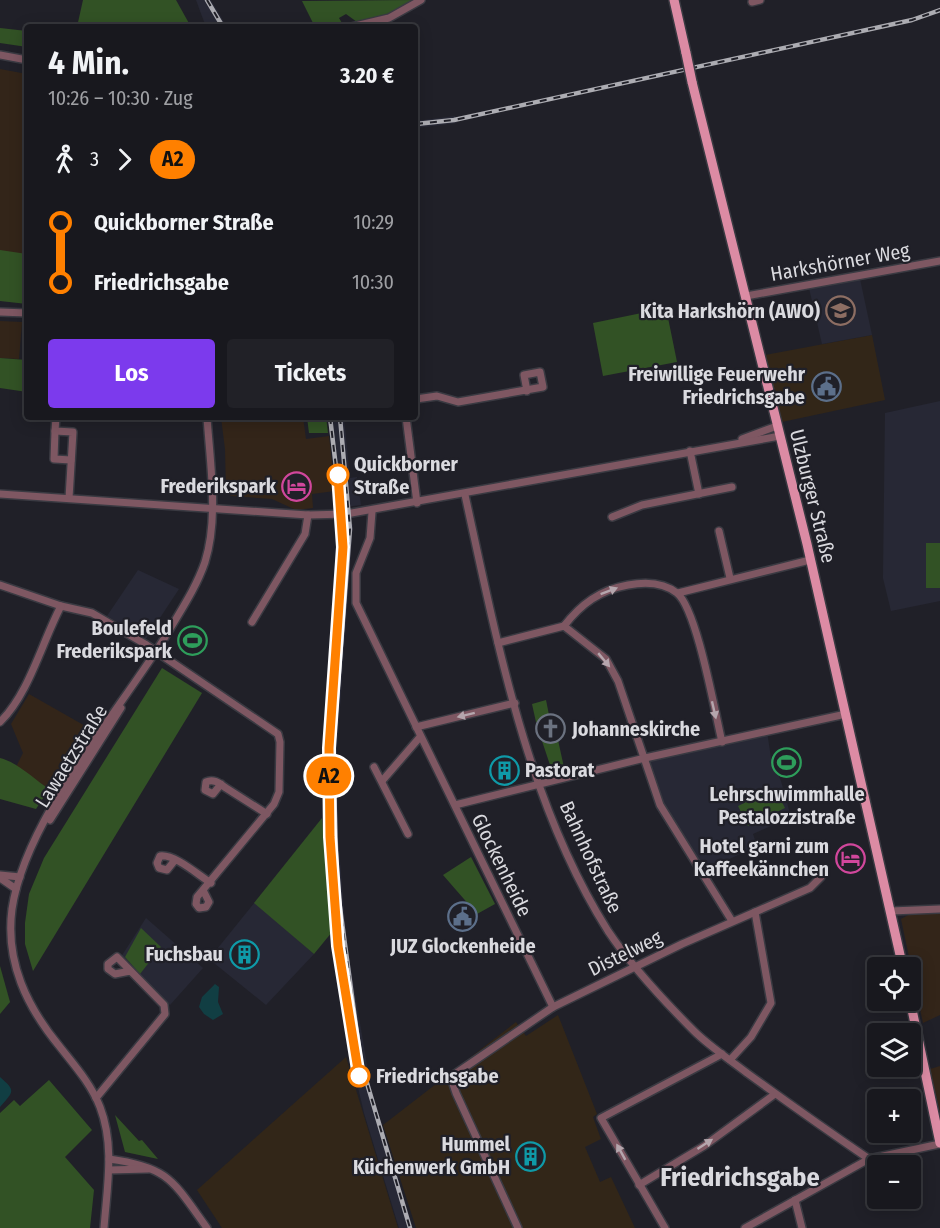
<!DOCTYPE html>
<html lang="de">
<meta charset="utf-8">
<style>
body{margin:0;font-family:"Fira Sans Condensed",sans-serif;background:#212127;color:#f1f3f6;height:100vh;display:flex;flex-direction:column;font-size:22px;white-space:nowrap}
*{box-sizing:border-box;margin:0}
p{font-size:20px;color:#9fa0a4}
.icon{flex:none;width:33px;height:33px;fill:none;stroke:currentColor;stroke-width:2;stroke-linecap:round;stroke-linejoin:round}
.map{position:relative;flex:1;overflow:hidden}
.side{position:absolute;left:24px;top:24px;width:394px;height:396px;display:flex;flex-direction:column;background:#18181e;border-radius:6px;box-shadow:0 3px 15px #0003,0 0 0 2px #36373c}
.side>*{flex:none}
.badge{padding:0 12px;border-radius:20px;font-size:21px;line-height:39px}
.fabs{position:absolute;left:867px;top:957px;display:grid;gap:12px}
.fabs a{display:grid;place-items:center;width:54px;height:54px;border-radius:6px;background:#18181e;box-shadow:0 3px 15px #0003,0 0 0 2px #36373c;font-size:30px}
.map>.badge{position:absolute;translate:-50% -50%;box-shadow:0 0 0 3px #fff}
.legs{display:flex;align-items:center;gap:9px;height:66px;padding:0 24px;font-size:20px}
.legs p{margin-inline-start:auto}
.headline{display:flex;align-items:center;justify-content:space-between;height:102px;padding:0 24px}
h1{font-size:33px;font-weight:700;line-height:45px}
.button{display:flex;gap:12px;margin-top:auto;padding:12px 24px}
.button a{flex:1;height:69px;border-radius:6px;background:#7c3aed;color:#fff;font-size:24px;font-weight:700;line-height:69px;text-align:center}
.button a+a{background:#212127;color:#f1f3f6}
ul{padding:0 24px;list-style:none}
li{display:flex;align-items:center;gap:21px;height:60px;font-size:22px}
li i{display:grid;place-items:center;width:9px;height:100%;margin:0 8px;background:currentColor}
li i::after{content:'';width:15px;height:15px;margin:-8px;border:4px solid;border-radius:50%;background:#18181e}
li p{margin-inline-start:auto}
li:first-child i{background:linear-gradient(#0000 50%,currentColor 0)}
li:last-child i{background:linear-gradient(currentColor 50%,#0000 0)}
.map>svg:first-child{display:block}
.commercial{fill:#332519}
.industrial{fill:#322618}
.built{fill:#272835}
.green{fill:#325225}
.water{fill:#113e43}
.lines{fill:none;stroke-linecap:round;stroke-linejoin:round}
.minor-casing{stroke:#3a3a42;stroke-width:10}
.major-casing{stroke:#3a3a42;stroke-width:12}
.minor{stroke:#7e5762;stroke-width:7}
.major{stroke:#dc8ba4;stroke-width:9}
.rail-casing{stroke:#acacb2;stroke-width:4.5}
.rail{stroke:#202028;stroke-width:2;stroke-dasharray:7;stroke-linecap:butt}
.major-bridge-casing{stroke:#3a3a42;stroke-width:12;stroke-linecap:butt}
.major-bridge{stroke:#dc8ba4;stroke-width:9}
.oneway{fill:#b5a6ad}
.line-1-casing{stroke:#fff;stroke-width:14}
.line-1{stroke:#ff8000;stroke-width:9}
.stop-1-dot{fill:#fff;stroke:#ff8000;stroke-width:3}
.labels{text-anchor:middle;dominant-baseline:central;stroke-width:4.5;stroke-linejoin:round;paint-order:stroke}
.street-label{font-size:20px;fill:#dadadf;stroke:#202028}
.poi-label{font-size:20px;font-weight:bold;fill:#dadadf;stroke:#202028;text-anchor:end}
.stop-label{font-size:20px;font-weight:bold;fill:#dadadf;stroke:#202028;text-anchor:start}
.district-label{font-size:26px;font-weight:bold;fill:#dadadf;stroke:#202028}
</style>
<div class="map">
<svg width="940" height="1228" viewBox="0 0 940 1228">
<rect width="100%" height="100%" fill="#202028"/>
<g class="commercial">
<path d="M0,69L27,74V259L0,301Z"/>
<path d="M0,321L22,322L19,359L0,358Z"/>
<path d="M221,417H303L306,439L329,436L335,491L312,494L313,508L296,510L272,499L231,496L226,492L225,449Z"/>
<path d="M29,694L87,727L49,789L16,767L23,753L11,724Z"/>
<path d="M940,912V1015L923,1023L901,919L910,914Z"/>
<path d="M940,1066V1112L930,1069Z"/>
</g>
<g class="industrial">
<path d="M872,335L885,400L782,422L765,355Z"/>
<path d="M558,1015L597,1114L593,1117L601,1139L585,1147L600,1182L611,1177L635,1228H416L383,1125L516,1022L526,1036Z"/>
<path d="M346,1057L398,1228H222L197,1190Z"/>
</g>
<g class="built">
<path d="M196,0H211L227,27H206Z"/>
<path d="M455,116L457,123L416,128V121Z"/>
<path d="M860,279L872,335L822,344L809,288Z"/>
<path d="M940,401V601L891,611L883,578L885,413Z"/>
<path d="M328,417H344L350,478L357,477L361,505L337,508Z"/>
<path d="M353,524L337,751L338,836L347,945L371,1089L413,1228H399L364,1113L353,1066L332,932L326,854L329,682L339,559V526Z"/>
<path d="M138,570L179,589L146,639L107,616Z"/>
<path d="M767,731L771,758L781,781L791,817L753,834L757,846L702,872L660,805L645,758Z"/>
<path d="M255,902L314,954L266,1005L209,959Z"/>
<path d="M146,918L203,968L170,1005L121,957Z"/>
</g>
<g class="green">
<path d="M83,0H176L191,27H77Z"/>
<path d="M414,0L388,14L357,22L346,14L339,18L343,25L315,27L302,1Z"/>
<path d="M0,28L27,31V47L0,43Z"/>
<path d="M0,250L27,254V304L0,301Z"/>
<path d="M666,308L677,362L603,376L593,323Z"/>
<path d="M0,358L27,360V392L0,388Z"/>
<path d="M307,417H326L328,433H309Z"/>
<rect x="926" y="543" width="14" height="45"/>
<path d="M162,668L202,693L33,971L25,944V923L29,894L44,858Z"/>
<path d="M546,700L550,720L536,722L532,704Z"/>
<path d="M541,738H544L545,742L558,740L565,772L557,774L555,769L560,768V764L550,765Z"/>
<path d="M0,758C17,762 34,779 49,789L36,809L0,799Z"/>
<path d="M775,788L785,808L748,826L738,806Z"/>
<path d="M322,818L332,932L314,954L254,903Z"/>
<path d="M471,857L495,904L477,914L443,875Z"/>
<path d="M141,928L161,947L140,974L125,957Z"/>
<path d="M0,966L10,1002L0,1014Z"/>
<path d="M49,1080L92,1130L65,1157L94,1190L90,1228H0V1113L14,1100L20,1106Z"/>
<path d="M115,1115L139,1141L142,1140L158,1159L125,1152Z"/>
</g>
<g class="water">
<path d="M215,984L219,987L218,1002L223,1014L213,1020L204,1014L199,1007L202,997Z"/>
<path d="M0,1077C16,1091 14,1091 0,1107Z"/>
</g>
<g class="lines">
<defs>
<g id="minor">
<path d="M752,2L760,0"/>
<path d="M351,27L389,18L421,0"/>
<path d="M0,55L27,60"/>
<path d="M746,296L940,261"/>
<path d="M0,312L27,313"/>
<path d="M416,399L437,396L458,402L543,387L540,372L524,375L527,391"/>
<path d="M56,417L55,431L73,432L69,498"/>
<path d="M406,417L417,503"/>
<path d="M55,431L54,459L71,460"/>
<path d="M742,439L777,426"/>
<path d="M690,451L699,494"/>
<path d="M0,494L308,515L346,514L780,436"/>
<path d="M465,495C497,641 527,803 608,931C632,967 663,1000 694,1031C709,1046 729,1059 747,1073C787,1102 828,1131 869,1159"/>
<path d="M372,512L370,538L356,573V603L553,1007"/>
<path d="M612,517L642,505L732,487"/>
<path d="M719,531L730,578"/>
<path d="M0,585L61,606L92,613L145,644L278,734L280,742L279,792L274,804L197,897L196,904L199,908L206,907L209,902L203,890"/>
<path d="M678,593L810,560"/>
<path d="M252,622L305,534L308,515"/>
<path d="M564,626C581,604 600,590 628,585C644,582 663,582 677,593C697,609 715,713 722,742"/>
<path d="M498,643L564,626L606,659L618,681L660,805L732,921"/>
<path d="M0,722C29,694 42,642 61,606"/>
<path d="M416,727L515,703"/>
<path d="M374,767L408,834"/>
<path d="M382,781L420,737"/>
<path d="M221,784L213,794L205,790L206,782C214,778 220,784 226,788L267,814"/>
<path d="M455,805L645,758L846,714"/>
<path d="M50,820L121,708"/>
<path d="M175,860L167,870L159,868L157,863L160,856C175,854 198,875 211,883"/>
<path d="M0,875L20,877"/>
<path d="M0,878L16,889"/>
<path d="M891,911L940,909"/>
<path d="M730,1060L751,1037L771,1003L755,912"/>
<path d="M96,1098L165,1014L164,1005L117,957L108,964V969L115,974L130,971"/>
<path d="M109,1159C169,1167 173,1181 207,1228"/>
<path d="M109,1170L148,1169"/>
<path d="M639,1185L704,1146L775,1094"/>
<path d="M795,1200L802,1228"/>
<path d="M104,1228C107,1187 115,1146 100,1107C91,1084 75,1066 60,1047C27,1007 5,962 12,909C25,819 119,712 167,634C181,610 196,588 205,562C219,517 210,463 207,417"/>
<path d="M518,1228L456,1093L452,1081L455,1074L553,1007L682,944L810,888L821,877"/>
<path d="M665,1228L601,1118L722,1054"/>
<path d="M745,1228L869,1159L940,1144"/>
</g>
<g id="major">
<path d="M674,0L686,53"/>
<path d="M692,82L807,544L903,968"/>
<path d="M910,1000L940,1143"/>
</g>
</defs>
<use href="#minor" class="minor-casing"/>
<use href="#major" class="major-casing"/>
<use href="#minor" class="minor"/>
<use href="#major" class="major"/>
<defs>
<g id="rail">
<path d="M207,0L223,27"/>
<path d="M416,124L454,120L912,20L940,10"/>
<path d="M330,417L342,518"/>
<path d="M340,417L350,529L333,749L337,885L361,1063L410,1228"/>
</g>
</defs>
<use href="#rail" class="rail-casing"/>
<use href="#rail" class="rail"/>
<defs>
<path id="major-bridge" d="M686,53L692,82"/>
</defs>
<use href="#major-bridge" class="major-bridge-casing"/>
<use href="#major-bridge" class="major-bridge"/>
</g>
<defs><path id="oneway-solid" d="M-6-.8H1V-3.2L6.5 0L1 3.2V.8H-6Z" transform="scale(1.5)"/></defs>
<g class="oneway">
<use href="#oneway-solid" transform="translate(609 591) rotate(-21)"/>
<use href="#oneway-solid" transform="translate(604 660) rotate(50)"/>
<use href="#oneway-solid" transform="translate(714 710) rotate(77)"/>
<use href="#oneway-solid" transform="translate(466 715) rotate(166)"/>
<use href="#oneway-solid" transform="translate(705 1144) rotate(-33)"/>
<use href="#oneway-solid" transform="translate(621 1152) rotate(-119)"/>
</g>
<g class="lines">
<defs>
<path id="line-1" d="M338,475L343,547L329,748L330,837L338,946L359,1076"/>
</defs>
<use href="#line-1" class="line-1-casing"/>
<use href="#line-1" class="line-1"/>
</g>
<defs>
<symbol id="school-ring" viewBox="-11 -11 22 22"><circle r="9.5" fill="#202028" stroke="#8d6e63" stroke-width="1.5"/><path d="M0-5L7-2L0 1L-7-2ZM-4 1L0 2.5L4 1V4Q0 6-4 4Z" fill="#8d6e63"/></symbol>
<symbol id="civic-ring" viewBox="-11 -11 22 22"><circle r="9.5" fill="#202028" stroke="#5c6f8a" stroke-width="1.5"/><path d="M-.6-6.5H3V-4.5H.6V-3L4-1V1h2V6H-6V1h2V-1L-.6-3ZM-1.2 2.5V6h2.4V2.5Z" fill="#5c6f8a"/></symbol>
<symbol id="hotel-ring" viewBox="-11 -11 22 22"><circle r="9.5" fill="#202028" stroke="#d1479c" stroke-width="1.5"/><path d="M-6-4.5h1.5V1H6V5H4.5V3h-9V5H-6ZM-4 0a1.8 1.8 0 1 1 3.6 0ZM.5 0V-2.5h3Q6-2.5 6 0Z" fill="#d1479c"/></symbol>
<symbol id="stadium-ring" viewBox="-11 -11 22 22"><circle r="9.5" fill="#202028" stroke="#2e9e5b" stroke-width="1.5"/><path d="M0-5a6.5 5 0 1 0 0 10a6.5 5 0 1 0 0-10ZM-3.5-1.8h7v3.6h-7Z" fill="#2e9e5b"/></symbol>
<symbol id="church-ring" viewBox="-11 -11 22 22"><circle r="9.5" fill="#202028" stroke="#6b7280" stroke-width="1.5"/><path d="M-1.2-6h2.4v3.5h3.3v2.4h-3.3V6h-2.4V-.1h-3.3v-2.4h3.3Z" fill="#6b7280"/></symbol>
<symbol id="building-ring" viewBox="-11 -11 22 22"><circle r="9.5" fill="#202028" stroke="#0f9aa8" stroke-width="1.5"/><path d="M-4-6H4V6H1V3H-1V6H-4ZM-2.5-4.3h1.7v1.8h-1.7ZM.8-4.3h1.7v1.8H.8ZM-2.5-1h1.7V.8h-1.7ZM.8-1h1.7V.8H.8Z" fill="#0f9aa8"/></symbol>
</defs>
<g fill-rule="evenodd">
<use href="#school-ring" x="824" y="294" width="33" height="33"/>
<use href="#civic-ring" x="810" y="370" width="33" height="33"/>
<use href="#hotel-ring" x="280" y="470" width="33" height="33"/>
<use href="#stadium-ring" x="176" y="624" width="33" height="33"/>
<use href="#church-ring" x="534" y="712" width="33" height="33"/>
<use href="#stadium-ring" x="770" y="746" width="33" height="33"/>
<use href="#building-ring" x="488" y="754" width="33" height="33"/>
<use href="#hotel-ring" x="834" y="842" width="33" height="33"/>
<use href="#civic-ring" x="446" y="900" width="33" height="33"/>
<use href="#building-ring" x="228" y="938" width="33" height="33"/>
<use href="#building-ring" x="514" y="1140" width="33" height="33"/>
</g>
<g class="stop-1-dot">
<circle cx="338" cy="475" r="10"/>
<circle cx="359" cy="1076" r="10"/>
</g>
<g class="labels">
<g class="street-label">
<text transform="translate(840 262) rotate(-10)">Harkshörner Weg</text>
<text transform="translate(813 496) rotate(76)">Ulzburger Straße</text>
<text transform="translate(71 756) rotate(-58)">Lawaetzstraße</text>
<text transform="translate(591 857) rotate(65)">Bahnhofstraße</text>
<text transform="translate(502 865) rotate(64)">Glockenheide</text>
<text transform="translate(625 953) rotate(-26)">Distelweg</text>
</g>
<g class="poi-label">
<text x="820" y="311">Kita Harkshörn (AWO)</text>
<text x="805" y="374">Freiwillige Feuerwehr<tspan x="805" dy="23">Friedrichsgabe</tspan></text>
<text x="276" y="486">Frederikspark</text>
<text x="172" y="628">Boulefeld<tspan x="172" dy="23">Frederikspark</tspan></text>
<text x="572" y="729" text-anchor="start">Johanneskirche</text>
<text x="525" y="770" text-anchor="start">Pastorat</text>
<text x="787" y="794" text-anchor="middle">Lehrschwimmhalle<tspan x="787" dy="23">Pestalozzistraße</tspan></text>
<text x="829" y="846">Hotel garni zum<tspan x="829" dy="23">Kaffeekännchen</tspan></text>
<text x="463" y="946" text-anchor="middle">JUZ Glockenheide</text>
<text x="223" y="954">Fuchsbau</text>
<text x="510" y="1144">Hummel<tspan x="510" dy="23">Küchenwerk GmbH</tspan></text>
</g>
<g class="stop-label">
<text x="354" y="464">Quickborner<tspan x="354" dy="23">Straße</tspan></text>
<text x="376" y="1076">Friedrichsgabe</text>
</g>
<g class="district-label">
<text x="740" y="1177">Friedrichsgabe</text>
</g>
</g>
</svg>
<div class="fabs">
<a><svg class="icon" aria-label="locate" viewBox="0 0 24 24"><circle cx="12" cy="12" r="6"/><path d="M12 2v4M12 18v4M2 12h4M18 12h4"/></svg></a>
<a><svg class="icon" aria-label="layers" viewBox="0 0 24 24"><path d="M12 4l9 5-9 5-9-5zM3 14l9 5 9-5"/></svg></a>
<a>+</a>
<a>−</a>
</div>
<b class="badge" style="left:329px;top:776px;background:#ff8000;color:#111">A2</b>
<section class="side">
<div class="headline"><div><h1>4 Min.</h1><p>10:26 – 10:30 · Zug</p></div><b>3.20 €</b></div>
<div class="legs"><svg class="icon" aria-label="walk" viewBox="0 0 24 24"><circle cx="13" cy="4" r="2"/><path d="M13 8l-2 6 4 7M11 14l-3 7M7 12l3-4h3l4 4"/></svg>3<svg class="icon" aria-label="forward" viewBox="0 0 24 24"><path d="M9 5l7 7-7 7"/></svg><b class="badge" style="background:#ff8000;color:#111">A2</b></div>
<ul>
<li><i style="color:#ff8000"></i><b>Quickborner Straße</b><p>10:29</p></li>
<li><i style="color:#ff8000"></i><b>Friedrichsgabe</b><p>10:30</p></li>
</ul>
<div class="button"><a>Los</a><a>Tickets</a></div>
</section>
</div>
